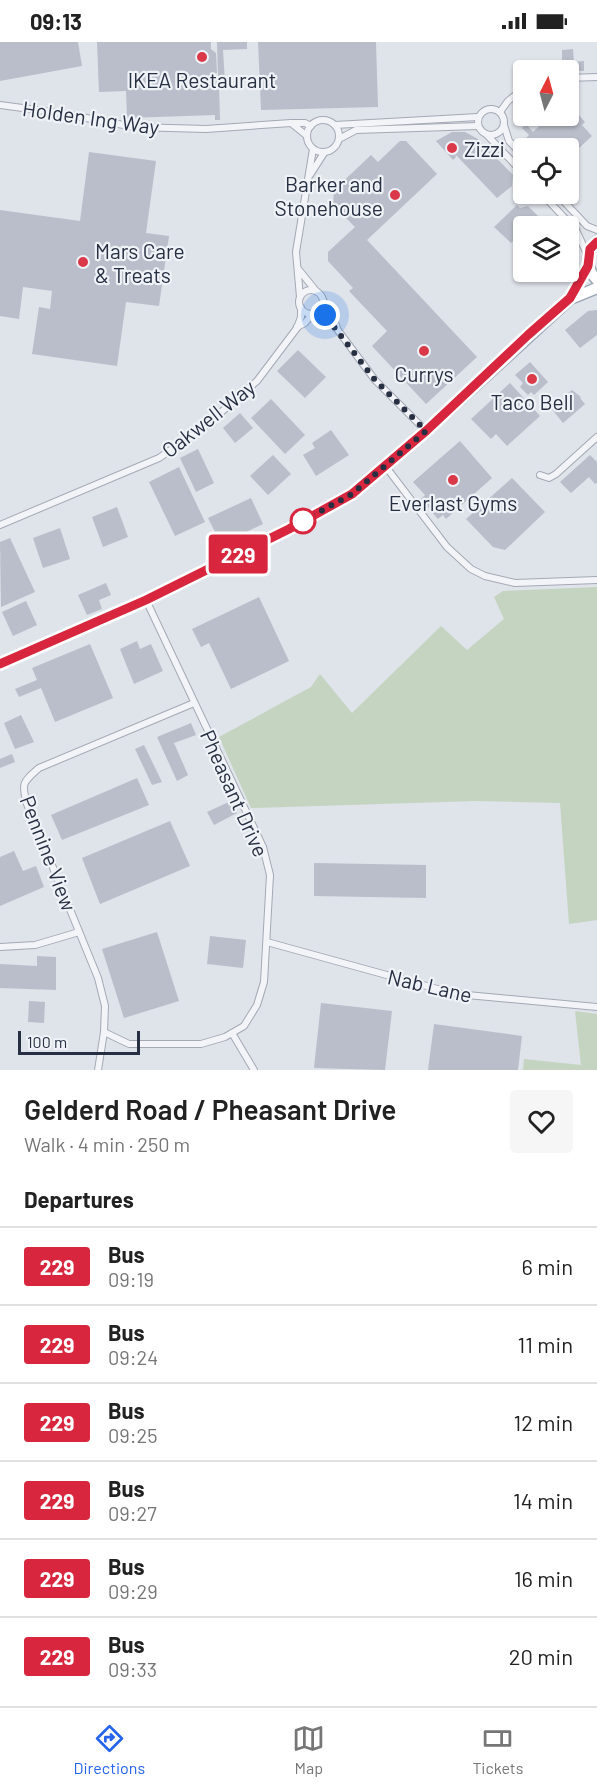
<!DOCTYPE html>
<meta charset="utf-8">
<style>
body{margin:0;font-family:Barlow,sans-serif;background:#f6f6f6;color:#222;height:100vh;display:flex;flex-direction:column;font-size:22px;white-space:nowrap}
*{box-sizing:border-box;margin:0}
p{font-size:20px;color:#767676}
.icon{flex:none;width:33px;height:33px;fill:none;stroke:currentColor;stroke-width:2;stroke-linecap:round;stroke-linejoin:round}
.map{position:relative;height:1028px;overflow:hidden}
.sheet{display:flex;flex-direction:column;background:#fff;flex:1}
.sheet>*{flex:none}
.badge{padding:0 12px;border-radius:4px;font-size:21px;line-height:39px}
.needle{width:39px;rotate:6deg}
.tools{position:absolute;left:513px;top:18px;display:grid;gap:12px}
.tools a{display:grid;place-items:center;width:66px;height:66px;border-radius:6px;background:#fff;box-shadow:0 2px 4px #0004;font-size:30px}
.scale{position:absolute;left:18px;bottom:15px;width:122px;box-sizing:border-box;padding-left:6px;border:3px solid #272f42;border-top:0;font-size:16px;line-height:21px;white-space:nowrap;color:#272f42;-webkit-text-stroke:4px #eff2f7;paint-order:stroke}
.you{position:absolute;width:30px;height:30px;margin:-15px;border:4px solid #fff;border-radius:50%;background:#1a73e8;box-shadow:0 0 0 9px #1a73e833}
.map>.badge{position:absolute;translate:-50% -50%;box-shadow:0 0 0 3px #fff}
h2{padding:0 24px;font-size:22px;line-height:54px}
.round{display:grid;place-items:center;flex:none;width:63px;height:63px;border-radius:6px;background:#f6f6f6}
.headline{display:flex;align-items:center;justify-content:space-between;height:102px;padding:0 24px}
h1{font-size:28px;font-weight:600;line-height:45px}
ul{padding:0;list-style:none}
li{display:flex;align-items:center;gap:18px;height:78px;padding:0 24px;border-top:2px solid #e0e0e0}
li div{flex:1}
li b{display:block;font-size:22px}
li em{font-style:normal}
li .badge{min-width:66px;font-weight:700;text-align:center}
.status{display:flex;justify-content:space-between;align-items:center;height:42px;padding:0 30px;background:#fff;direction:ltr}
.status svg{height:16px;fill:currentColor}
.menu{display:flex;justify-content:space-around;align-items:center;height:84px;border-top:2px solid #e0e0e0;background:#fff;font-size:16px;color:#767676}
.menu a{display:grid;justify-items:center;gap:3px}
.menu .current{color:#2563eb}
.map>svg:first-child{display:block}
.green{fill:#c4d4c0}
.building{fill:#b9beca}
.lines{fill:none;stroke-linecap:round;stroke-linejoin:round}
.minor-casing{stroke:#a4a9b4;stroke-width:8}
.primary-casing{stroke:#9da6b6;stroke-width:13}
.minor{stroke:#f2f4f8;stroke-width:6}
.primary{stroke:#fff;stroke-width:10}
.line-casing{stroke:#fff;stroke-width:14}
.line{stroke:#d7263d;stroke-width:9}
.walk{stroke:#272f42;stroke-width:6;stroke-dasharray:0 10.8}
.poi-dot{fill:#da3949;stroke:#eff2f7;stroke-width:2}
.stop-dot{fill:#fff;stroke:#d7263d;stroke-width:3}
.labels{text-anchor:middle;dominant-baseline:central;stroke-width:4.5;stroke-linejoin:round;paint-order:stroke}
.poi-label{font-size:21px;fill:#272f42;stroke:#eff2f7}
.street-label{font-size:21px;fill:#272f42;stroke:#eff2f7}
</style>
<div class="status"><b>09:13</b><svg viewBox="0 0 49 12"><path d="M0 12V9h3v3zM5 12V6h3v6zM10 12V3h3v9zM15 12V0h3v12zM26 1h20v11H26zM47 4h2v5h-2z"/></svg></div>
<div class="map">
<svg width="597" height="1028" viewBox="0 0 597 1028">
<rect width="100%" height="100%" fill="#dfe3ea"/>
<g class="green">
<path d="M597,545V878L569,882L560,761L476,759L251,766L219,695L311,645L320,632L352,671L441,584L467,608L504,577L494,555L503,549Z"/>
<path d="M575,969L597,972V1028H523L524,1017L581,1023Z"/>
</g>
<g class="building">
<path d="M0,0H78L82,24L0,39Z"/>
<path d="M97,0H211V7L216,11L217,31H212L213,34H218L217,0H247V7L223,8L225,41L219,42L220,78H215V73L127,76L126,49L99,50Z"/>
<path d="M258,0H376L378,65L261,68Z"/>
<path d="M573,7L574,20L584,19V29L567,28L562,24V8Z"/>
<path d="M568,68L574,74L577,71L585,80L582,83L592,94L568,116V106H532L524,98L529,93L522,86L526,82L533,90L550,74H568Z"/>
<path d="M452,90H465L478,97L513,133L512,144L497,156L455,112L456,115L453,118L436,99Z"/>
<path d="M400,99H406L437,132L367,198L477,315L426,362L372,304L387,289L349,249L353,246L328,219V210L355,185L333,163L334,148L371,113L378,120Z"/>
<path d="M89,110L156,119L146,191L169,194L159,264L126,260L117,324L32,312L39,265L50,267L52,249L23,245L19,277L0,274V168L80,179Z"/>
<path d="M517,163L520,166L528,164L538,174L527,184H524V197L519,201L515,197L511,201L494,185Z"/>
<path d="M597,268V293L580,306L565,288L588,269Z"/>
<path d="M298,308L326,335L305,356L277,329Z"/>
<path d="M530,320L548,340L534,353L531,350L528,353L520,345L523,341L515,333Z"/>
<path d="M510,341L540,374L507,404L496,392L491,397L471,377Z"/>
<path d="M572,348L581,355L580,356L585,362L563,381L551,366Z"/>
<path d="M271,357L305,393L285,412L251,376Z"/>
<path d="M240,371L253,386L235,401L223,386Z"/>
<path d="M331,388L349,413L316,434L303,413L315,406L312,401Z"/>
<path d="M460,399L492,436L446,477L443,473L438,477L421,457L425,453L413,440Z"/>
<path d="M198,407L214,441L196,450L180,416Z"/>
<path d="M273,413L291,432L268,453L250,434Z"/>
<path d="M590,413L597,420V441L595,442L589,435L571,451L560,440Z"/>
<path d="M179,425L205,480L175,494L149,440Z"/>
<path d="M512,436L545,470L505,508L493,505L466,477Z"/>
<path d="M251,456L263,482L221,502L208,476Z"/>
<path d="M117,465L128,495L103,505L92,475Z"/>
<path d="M60,486L70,517L43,526L33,496Z"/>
<path d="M10,496L35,550L1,565L0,500Z"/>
<path d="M106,541L111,553L99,558L102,567L87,573L78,553Z"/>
<path d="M259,555L289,619L231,647L209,601L201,605L192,587Z"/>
<path d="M26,559L37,583L13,594L2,570Z"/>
<path d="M137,599L140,607L151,602L163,629L134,642L120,607Z"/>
<path d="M90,602L113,656L55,680L41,646L19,655L15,647L37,638L32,626Z"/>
<path d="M21,673L34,700L15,707L4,681Z"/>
<path d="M191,681L196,693L174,701L188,733L177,739L157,695Z"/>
<path d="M144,703L162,740L152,743L135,707Z"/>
<path d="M12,712L15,720L0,726V717Z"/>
<path d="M137,736L149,763L62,798L51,773Z"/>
<path d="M231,759L237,771L214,783L207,770Z"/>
<path d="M170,779L190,824L100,862L82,816Z"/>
<path d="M14,809L23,829L36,824L44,845L0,864V815Z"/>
<path d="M314,821L426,823V856L314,854Z"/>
<path d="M157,890L179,959L124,976L102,907Z"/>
<path d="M210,894L246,898L243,926L207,922Z"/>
<path d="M37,914L56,915V948L0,946V922L37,924Z"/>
<path d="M29,959L45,960L44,981L28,980Z"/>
<path d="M321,961L392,969L385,1028L314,1026Z"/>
<path d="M434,982L522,994L518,1028H428Z"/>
</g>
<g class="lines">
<defs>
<g id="minor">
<path d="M568,36L597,35"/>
<path d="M0,63L60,71L134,85L206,87L291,81H305L311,84"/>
<circle cx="491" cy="80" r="13"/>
<path d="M500,70L508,59L524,46"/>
<circle cx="323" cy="94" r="16"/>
<path d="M291,81L307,94"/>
<path d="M335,83L478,75"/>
<path d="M504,83L509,99L524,115"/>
<path d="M487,93L524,132"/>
<path d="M339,97L356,88L478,84"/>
<path d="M310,133L324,111"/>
<path d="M542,152L576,188L588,214"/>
<path d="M557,152L587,184L597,188"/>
<path d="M299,228L316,249"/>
<circle cx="311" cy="260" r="12"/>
<path d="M300,255L296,210L313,107"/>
<path d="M323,258L332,272L337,286"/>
<path d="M319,269L337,287L375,338L426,389"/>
<path d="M297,285L305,281L313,271"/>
<path d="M386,425L447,505L471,527L485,534L515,541L597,538"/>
<path d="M540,433L549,436L556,432L597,395"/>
<path d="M0,483L159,416L204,385L257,339L297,286L301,275V266"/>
<path d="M267,900L441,948L467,953L597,965"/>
<path d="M0,905L35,903L79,890"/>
<path d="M104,990L129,1002H201L225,995L244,984L257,963L264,940L270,833L263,805L146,558"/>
<path d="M232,991L254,1028"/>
<path d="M98,1028L104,990L105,964L98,936L27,762C21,741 23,740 39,726L194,661"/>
</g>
<g id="primary">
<path d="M597,199C585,211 585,226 597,238"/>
<path d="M570,256L588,224"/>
<path d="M0,622L146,558L289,487L352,452L426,389L570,257L597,246"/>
</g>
</defs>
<use href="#minor" class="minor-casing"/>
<use href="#primary" class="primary-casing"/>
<use href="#minor" class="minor"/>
<use href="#primary" class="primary"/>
</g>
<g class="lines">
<defs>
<path id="line" d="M0,622L146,558L289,487L352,452L426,389L528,293L570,256L588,224L590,207L597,200"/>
</defs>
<use href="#line" class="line-casing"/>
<use href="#line" class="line"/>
<path class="walk" d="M303,479L352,452L426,389L375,338L325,273"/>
</g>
<g class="poi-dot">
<circle cx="202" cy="15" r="6"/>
<circle cx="452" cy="106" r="6"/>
<circle cx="395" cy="153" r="6"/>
<circle cx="83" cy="220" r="6"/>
<circle cx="424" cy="309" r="6"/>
<circle cx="532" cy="337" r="6"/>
<circle cx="453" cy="438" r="6"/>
</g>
<circle class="stop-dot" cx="303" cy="479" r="12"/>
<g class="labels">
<g class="poi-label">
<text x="202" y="37">IKEA Restaurant</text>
<text x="464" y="106" text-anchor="start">Zizzi</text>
<text x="383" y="141" text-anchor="end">Barker and<tspan x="383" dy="24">Stonehouse</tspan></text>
<text x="95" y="208" text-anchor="start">Mars Care<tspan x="95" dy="24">&amp; Treats</tspan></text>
<text x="424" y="331">Currys</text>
<text x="532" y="359">Taco Bell</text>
<text x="453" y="460">Everlast Gyms</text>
</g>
<g class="street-label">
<text transform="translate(91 75) rotate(8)">Holden Ing Way</text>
<text transform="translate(208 376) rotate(-38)">Oakwell Way</text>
<text transform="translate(235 751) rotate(66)">Pheasant Drive</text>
<text transform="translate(49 811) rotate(69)">Pennine View</text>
<text transform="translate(430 943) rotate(13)">Nab Lane</text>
</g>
</g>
</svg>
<div class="tools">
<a><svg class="needle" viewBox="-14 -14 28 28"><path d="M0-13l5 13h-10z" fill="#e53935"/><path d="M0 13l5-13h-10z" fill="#767676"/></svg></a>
<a><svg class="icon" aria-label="locate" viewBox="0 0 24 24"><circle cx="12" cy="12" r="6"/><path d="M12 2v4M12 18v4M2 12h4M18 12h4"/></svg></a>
<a><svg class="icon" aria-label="layers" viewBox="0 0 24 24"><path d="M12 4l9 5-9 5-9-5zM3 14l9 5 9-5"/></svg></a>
</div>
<div class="scale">100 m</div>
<div class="you" style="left:325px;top:273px"></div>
<b class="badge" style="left:238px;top:512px;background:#d7263d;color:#fff">229</b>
</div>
<section class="sheet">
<div class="headline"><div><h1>Gelderd Road / Pheasant Drive</h1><p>Walk · 4 min · 250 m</p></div><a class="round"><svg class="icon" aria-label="heart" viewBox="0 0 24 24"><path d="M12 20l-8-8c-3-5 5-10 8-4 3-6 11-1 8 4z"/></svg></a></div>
<h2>Departures</h2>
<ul>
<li><span class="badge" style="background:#d7263d;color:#fff">229</span><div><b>Bus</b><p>09:19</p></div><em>6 min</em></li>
<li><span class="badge" style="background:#d7263d;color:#fff">229</span><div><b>Bus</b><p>09:24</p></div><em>11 min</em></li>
<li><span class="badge" style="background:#d7263d;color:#fff">229</span><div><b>Bus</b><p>09:25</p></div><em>12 min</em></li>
<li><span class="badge" style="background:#d7263d;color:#fff">229</span><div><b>Bus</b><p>09:27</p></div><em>14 min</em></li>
<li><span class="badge" style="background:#d7263d;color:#fff">229</span><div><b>Bus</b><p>09:29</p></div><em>16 min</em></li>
<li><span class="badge" style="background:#d7263d;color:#fff">229</span><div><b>Bus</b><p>09:33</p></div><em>20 min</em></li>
</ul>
</section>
<nav class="menu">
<a class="current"><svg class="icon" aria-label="directions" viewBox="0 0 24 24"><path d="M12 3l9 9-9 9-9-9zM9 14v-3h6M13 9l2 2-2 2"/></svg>Directions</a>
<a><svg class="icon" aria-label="map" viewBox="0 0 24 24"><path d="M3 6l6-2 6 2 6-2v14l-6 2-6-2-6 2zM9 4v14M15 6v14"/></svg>Map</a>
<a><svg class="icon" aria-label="tickets" viewBox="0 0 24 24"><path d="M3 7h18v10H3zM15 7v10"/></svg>Tickets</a>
</nav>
